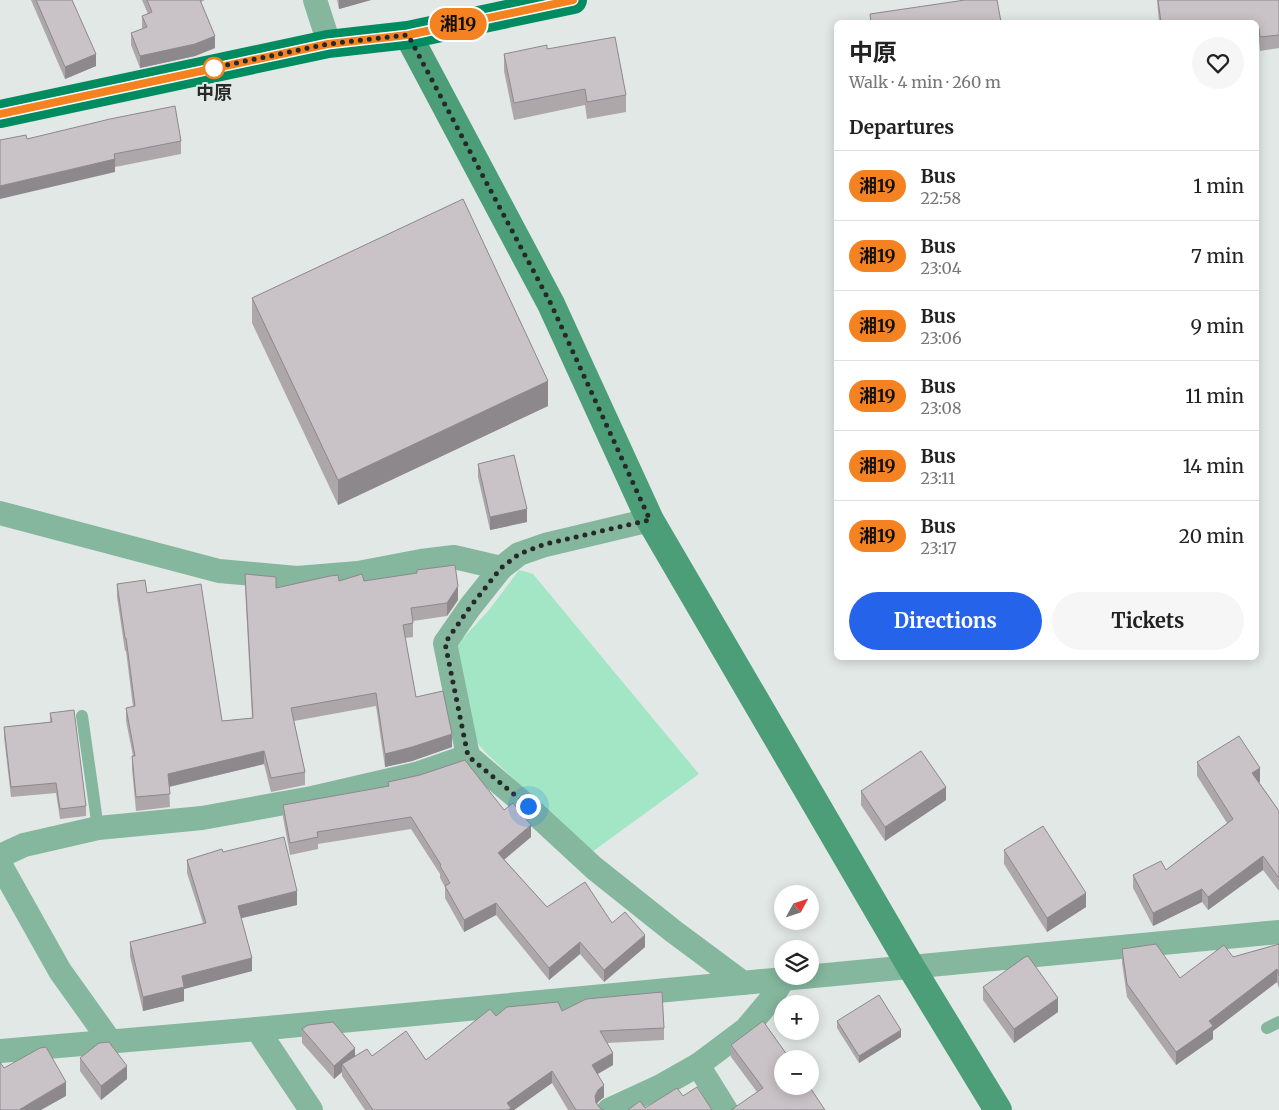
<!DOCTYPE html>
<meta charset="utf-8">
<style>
body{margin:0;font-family:Merriweather,"Noto Sans JP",serif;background:#f6f6f6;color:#222;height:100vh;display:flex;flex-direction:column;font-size:19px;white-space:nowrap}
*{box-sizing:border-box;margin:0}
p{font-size:16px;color:#767676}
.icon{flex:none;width:28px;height:28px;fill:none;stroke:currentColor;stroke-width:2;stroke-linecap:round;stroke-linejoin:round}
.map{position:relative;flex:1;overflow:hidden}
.drawer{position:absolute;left:834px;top:20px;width:425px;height:640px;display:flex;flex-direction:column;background:#fff;border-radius:8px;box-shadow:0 2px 12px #0003}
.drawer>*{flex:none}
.badge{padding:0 10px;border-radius:16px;font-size:18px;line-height:32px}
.needle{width:32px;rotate:50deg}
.controls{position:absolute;left:774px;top:885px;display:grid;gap:10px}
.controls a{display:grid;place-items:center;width:45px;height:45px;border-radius:50%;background:#fff;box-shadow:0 2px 12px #0003;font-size:25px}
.you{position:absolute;width:25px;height:25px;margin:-12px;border:4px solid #fff;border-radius:50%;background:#1a73e8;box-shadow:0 0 0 8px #1a73e833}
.map>.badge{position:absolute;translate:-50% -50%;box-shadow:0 0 0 2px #fff}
h2{padding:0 15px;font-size:19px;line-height:45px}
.round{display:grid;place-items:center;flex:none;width:52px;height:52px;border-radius:26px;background:#f6f6f6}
.overview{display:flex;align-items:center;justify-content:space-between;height:85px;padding:0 15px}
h1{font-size:24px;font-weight:700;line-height:38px}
.cta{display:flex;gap:10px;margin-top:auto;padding:10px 15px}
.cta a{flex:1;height:58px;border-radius:30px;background:#2563eb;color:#fff;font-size:20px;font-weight:700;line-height:58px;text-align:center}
.cta a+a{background:#f6f6f6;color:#222}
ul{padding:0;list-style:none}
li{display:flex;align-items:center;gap:15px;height:70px;padding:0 15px;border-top:1px solid #e0e0e0}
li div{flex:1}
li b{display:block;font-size:19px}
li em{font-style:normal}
li .badge{min-width:55px;font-weight:700;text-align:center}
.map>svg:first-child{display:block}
.green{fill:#a3e6c5}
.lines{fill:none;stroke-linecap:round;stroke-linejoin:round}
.lane{stroke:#84b79d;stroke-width:12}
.street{stroke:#84b79d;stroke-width:24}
.secondary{stroke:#4c9e79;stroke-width:28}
.primary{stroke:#008c60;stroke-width:28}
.wall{fill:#ada7aa}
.shaded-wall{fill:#8d888b}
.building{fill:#c9c2c6;stroke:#8d888b}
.line-casing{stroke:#fff;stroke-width:11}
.line{stroke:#f58220;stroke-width:8}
.walk{stroke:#272928;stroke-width:5;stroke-dasharray:0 9}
.stop-dot{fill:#fff;stroke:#f58220;stroke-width:2.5}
.labels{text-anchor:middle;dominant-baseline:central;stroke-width:4;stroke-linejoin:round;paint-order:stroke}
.stop-label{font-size:18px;font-weight:bold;fill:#272928;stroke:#e2e8e5}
</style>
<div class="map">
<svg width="1279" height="1110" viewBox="0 0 1279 1110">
<rect width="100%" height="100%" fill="#e2e8e5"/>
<path class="green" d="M519,570L533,574L699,774L592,852L486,753L473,738L456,646L489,610Z"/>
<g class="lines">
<g class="lane">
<path d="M82,716L98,828"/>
<path d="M1267,1028L1279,1022"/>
</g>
<g class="street">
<path d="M315,0L325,31L328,44"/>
<path d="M0,513L219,571L297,578L358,573L421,561L454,557L501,568L519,554L545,545L650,520"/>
<path d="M501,568L470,607L445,643L468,756L528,807L594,868L673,931L743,983"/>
<path d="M0,856L24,845L98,828L202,818L312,798L416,774L468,756"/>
<path d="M0,864L60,971L110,1041"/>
<path d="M257,1029L311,1110"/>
<path d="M0,1051L257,1029L1279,932"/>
<path d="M698,1065L726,1110"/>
<path d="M609,1110L659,1087L698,1065L746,1029L768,1003L783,980"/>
</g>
<path class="secondary" d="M408,35L551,304L650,520L911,967L998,1110"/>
<path class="primary" d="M0,114L328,44L408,35L573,0"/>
</g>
<g class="wall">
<path d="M31,0H72L96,66L65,79Z"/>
<path d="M142,0H205L201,2L215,48L195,56L140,68L131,45V33L142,29V16L148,14Z"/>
<path d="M337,0H371L339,9Z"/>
<path d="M1157,0H1279V48L1260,51L1259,41H1256V22H1159Z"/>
<path d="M547,49L626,95V112L587,119L585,105L514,120L504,71V54Z"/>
<path d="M27,139L181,141V154L115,167V172Z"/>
<path d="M252,298L548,406L338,505L252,323Z"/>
<path d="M478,464L527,522L490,530L478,477Z"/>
<path d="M245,574L276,588L339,581H364L458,600L447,616L413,621V637L405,638L416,697L452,747L412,761L385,767L376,706L294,721L305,772V785L271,792L264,764L169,787L170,807L136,811L132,769V756H133L126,721V708L133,707L126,651H125L117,597V584L147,593L222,721L252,718L245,587Z"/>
<path d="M50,713L86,806V816L60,819L56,793L11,797L4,737V727L50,722Z"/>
<path d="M1197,762L1260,782H1259L1279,811V891L1263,870L1208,910L1202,902L1153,926L1133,888V875L1166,870L1227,823L1197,776Z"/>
<path d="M388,782L504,810L531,837L504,859L547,907L612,923L645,947L604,982L580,954L549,980L496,915L464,932L445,898V887L440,878V874L411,829L318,844V849L290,855L283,817V805L388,786Z"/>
<path d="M861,791L946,800L885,841L861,805Z"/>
<path d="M1004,850L1086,907L1047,932L1004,864Z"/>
<path d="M223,852L297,905L241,918L252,971L184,989V1001L143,1011L130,956V942L203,923L187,873V860Z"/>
<path d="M1279,944V989L1277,982L1213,1031V1039L1176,1065L1127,997L1122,963V949L1180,978L1233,957Z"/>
<path d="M983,987L1058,1012L1014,1043L983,1000Z"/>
<path d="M562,1011L664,1028V1040L607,1043L613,1065L598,1074L604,1097L598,1102L597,1104L601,1109L604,1110H568L552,1083L514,1110H365L342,1076V1072L334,1079L302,1043V1029L355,1056H372L426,1060L496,1016Z"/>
<path d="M837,1021L901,1037L859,1063L837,1028Z"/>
<path d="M731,1045L825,1110L757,1092L731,1057Z"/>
<path d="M80,1058L127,1079L101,1100L80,1071Z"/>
</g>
<g class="shaded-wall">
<path d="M339,0H371L339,9Z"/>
<path d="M215,36V48L195,56L140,68V56Z"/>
<path d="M96,54V66L65,79V67Z"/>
<path d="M115,159V172L0,199V186Z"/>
<path d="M548,381V406L338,505V480Z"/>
<path d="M527,509V522L490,530V517Z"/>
<path d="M458,586V600L447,616V603Z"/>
<path d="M452,734V747L412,761L385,767V754Z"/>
<path d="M264,751V764L168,787V774Z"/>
<path d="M1260,768V782L1252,786V773Z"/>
<path d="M946,787V800L885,841V827Z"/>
<path d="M531,825V837L498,865V853Z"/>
<path d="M1263,856V870L1208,910V897Z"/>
<path d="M1202,889V902L1153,926V913Z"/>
<path d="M297,891V905L238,919V906Z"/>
<path d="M1086,893V907L1047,932V918Z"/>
<path d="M496,903V915L464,932V920Z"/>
<path d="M645,935V947L604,982V970Z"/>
<path d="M580,942V954L549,980V968Z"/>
<path d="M252,958V971L184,989V1001L143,1011V997L182,976Z"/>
<path d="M1277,969V982L1213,1031V1039L1176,1065V1052L1209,1021Z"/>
<path d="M1058,998V1012L1014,1043V1029Z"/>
<path d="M901,1030V1037L859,1063V1056Z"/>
<path d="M355,1048V1061L342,1064V1072L334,1079V1066Z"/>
<path d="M613,1053V1065L592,1077V1065Z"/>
<path d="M127,1066V1079L101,1100V1086Z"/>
<path d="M552,1071V1083L514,1110H507V1103Z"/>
<path d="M66,1082V1096L41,1110H19L32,1102Z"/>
<path d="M604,1085V1097L598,1102L595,1108V1096L598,1090Z"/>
</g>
<g class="building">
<path d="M36,0H72L96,54L65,67Z"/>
<path d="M147,0H200L215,36L195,44L140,56L131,33L147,27L142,16L152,12Z"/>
<path d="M965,0H997L1001,22H871L870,14Z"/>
<path d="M1158,0H1279V35L1260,37L1259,28H1256V22H1161Z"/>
<path d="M615,37L626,95L587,102L585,89L514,103L504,54L547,45V49Z"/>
<path d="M175,106L181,141L114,154L115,159L0,186V140L26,135L27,139L110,119Z"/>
<path d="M463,199L548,381L338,480L252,298Z"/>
<path d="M514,455L527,509L490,517L478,464Z"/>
<path d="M455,565L458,586L447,603L411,608L413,623L403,625L416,697L443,691L452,734L412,747L385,754L376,693L291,708L305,772L271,778L264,751L168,774L170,794L136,797L132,756H135L126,708L135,706L126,638H125L117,584L145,580L147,593L201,584L222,721L253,718L245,574L276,577V588L330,576L338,575L339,581L362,574L364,581L417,573V570Z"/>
<path d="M74,710L86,806L60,809L56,783L11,787L4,727L52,722L50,713Z"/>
<path d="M1239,736L1260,768L1252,773L1279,811V878L1263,856L1208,897L1202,889L1153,913L1133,875L1161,861L1166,870L1233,819L1197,762Z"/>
<path d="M921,751L946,787L885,827L861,791Z"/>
<path d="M465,760L504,810L513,803L531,825L498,853L547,907L585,882L612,923L625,912L645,935L604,970L580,942L549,968L496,903L464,920L445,886L450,883L440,866L441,865L411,817L317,832L318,837L290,843L283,805L389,786L388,782L420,775Z"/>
<path d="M1043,826L1086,893L1047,918L1004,850Z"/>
<path d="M284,837L297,891L238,906L252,958L182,976L184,987L143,997L130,942L206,923L187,860L222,849L223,852Z"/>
<path d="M1156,944L1180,978L1224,945L1233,957L1279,944V976L1277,969L1209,1021L1213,1026L1176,1052L1127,984L1122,949Z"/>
<path d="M1028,956L1058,998L1014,1029L983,987L1025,957Z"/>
<path d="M662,992L664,1028L600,1031L613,1053L592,1065L604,1085L598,1090L595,1096L596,1103L601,1109L604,1110H576L552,1071L507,1103L511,1108L508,1110H373L342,1064L367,1049L372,1056L406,1031L426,1060L490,1009L496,1016L507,1007L558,1002L562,1011L586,999Z"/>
<path d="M879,995L901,1030L859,1056L837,1021Z"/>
<path d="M763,1021L790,1059H782V1086H809L825,1110H731L763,1088L731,1045Z"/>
<path d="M333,1022L355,1048L334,1066L302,1029L308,1025Z"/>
<path d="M109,1042L127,1066L101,1086L80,1058L99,1043Z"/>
<path d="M46,1047L66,1082L32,1102L19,1110H0V1062L4,1068L40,1048Z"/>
<path d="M697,1087L712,1110H628L640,1101L645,1108L677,1088L683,1096Z"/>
</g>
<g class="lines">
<defs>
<path id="line" d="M0,114L328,44L408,35L573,0"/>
</defs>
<use href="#line" class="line-casing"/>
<use href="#line" class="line"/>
<path class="walk" d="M214,68H212L328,44L408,35L551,304L650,520L545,544L519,554L501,568L470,607L445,643L468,756L528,806"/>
</g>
<circle class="stop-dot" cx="214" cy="68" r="10"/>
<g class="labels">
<g class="stop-label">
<text x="214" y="92">中原</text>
</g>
</g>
</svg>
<div class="controls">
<a><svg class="needle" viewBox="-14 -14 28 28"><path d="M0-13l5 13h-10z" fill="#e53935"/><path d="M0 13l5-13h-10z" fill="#767676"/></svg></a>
<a><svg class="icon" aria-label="layers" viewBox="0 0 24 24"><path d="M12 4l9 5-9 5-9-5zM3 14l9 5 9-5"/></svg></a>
<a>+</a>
<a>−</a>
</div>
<div class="you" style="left:528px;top:806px"></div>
<b class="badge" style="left:458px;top:24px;background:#f58220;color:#111">湘19</b>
<section class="drawer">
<div class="overview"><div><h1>中原</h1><p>Walk · 4 min · 260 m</p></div><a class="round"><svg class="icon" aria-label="heart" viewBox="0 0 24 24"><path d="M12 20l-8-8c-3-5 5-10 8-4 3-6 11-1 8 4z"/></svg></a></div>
<h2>Departures</h2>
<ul>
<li><span class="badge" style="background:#f58220;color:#111">湘19</span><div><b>Bus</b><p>22:58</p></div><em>1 min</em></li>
<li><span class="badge" style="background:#f58220;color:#111">湘19</span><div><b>Bus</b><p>23:04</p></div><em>7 min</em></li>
<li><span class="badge" style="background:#f58220;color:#111">湘19</span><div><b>Bus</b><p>23:06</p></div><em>9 min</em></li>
<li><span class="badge" style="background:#f58220;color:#111">湘19</span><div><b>Bus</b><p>23:08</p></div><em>11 min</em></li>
<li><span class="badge" style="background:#f58220;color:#111">湘19</span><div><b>Bus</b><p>23:11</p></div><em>14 min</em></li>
<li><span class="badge" style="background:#f58220;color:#111">湘19</span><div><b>Bus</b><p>23:17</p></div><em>20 min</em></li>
</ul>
<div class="cta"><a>Directions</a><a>Tickets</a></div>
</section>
</div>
